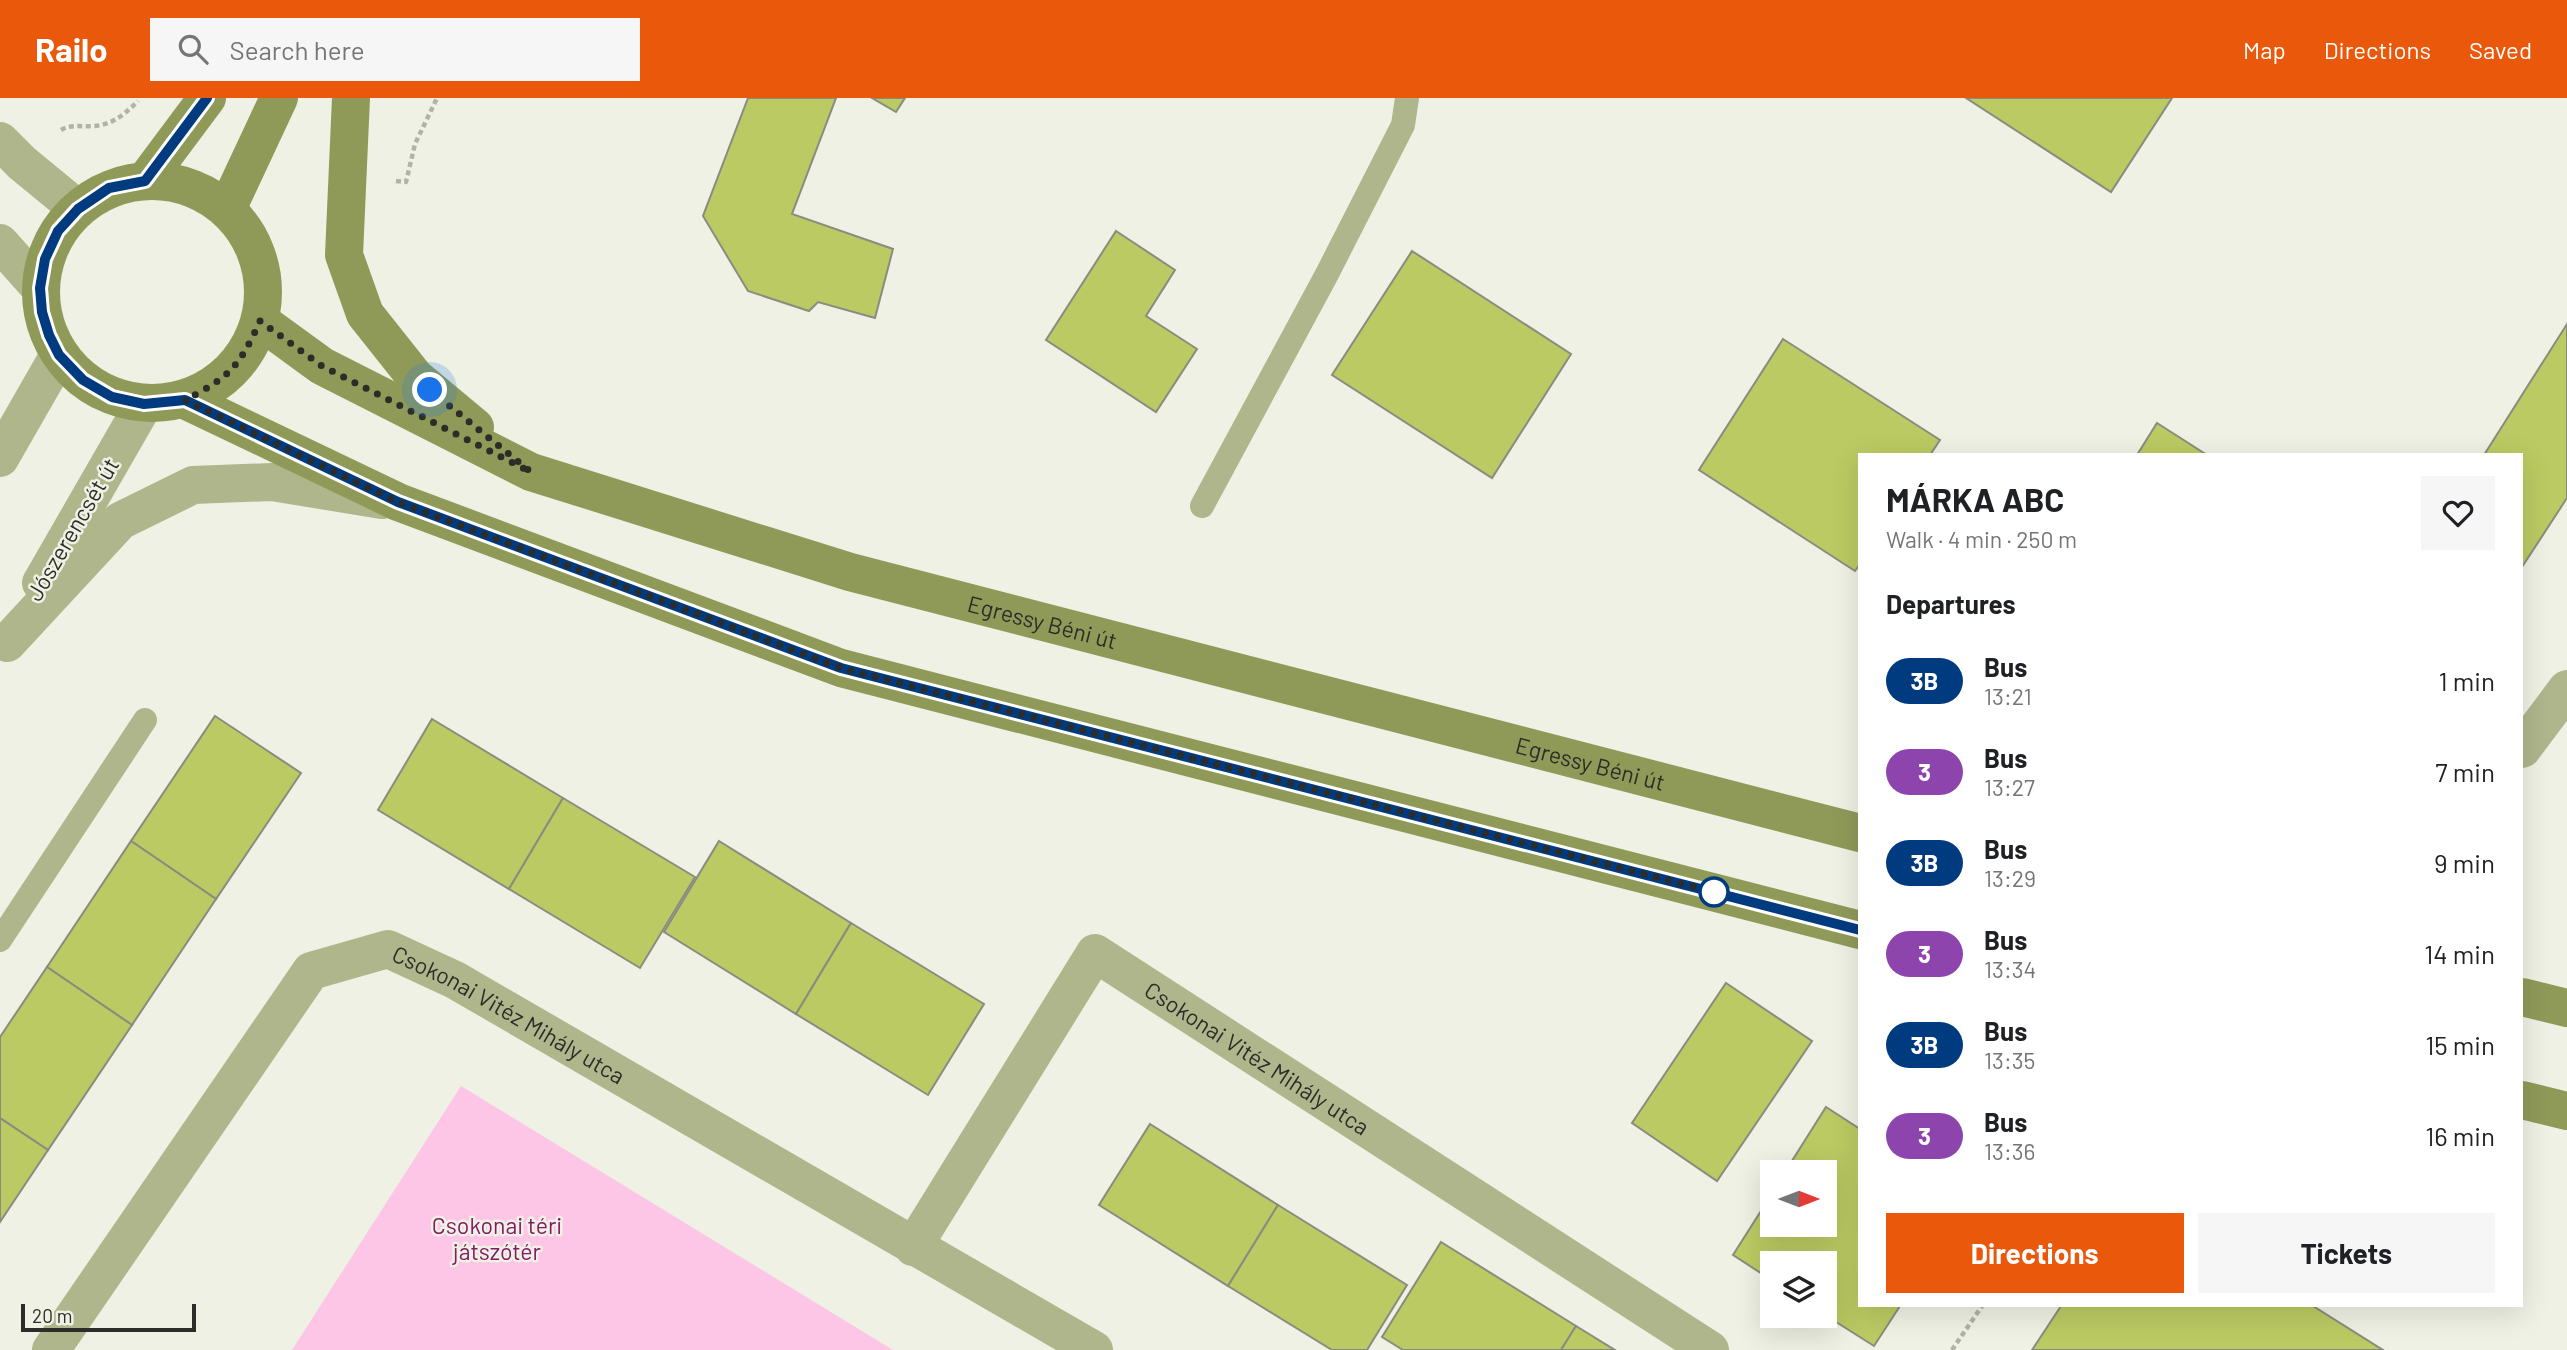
<!DOCTYPE html>
<meta charset="utf-8">
<style>
body{margin:0;font-family:Barlow,sans-serif;background:#f6f6f6;color:#202124;height:100vh;display:flex;flex-direction:column;font-size:26px;white-space:nowrap}
*{box-sizing:border-box;margin:0}
p{font-size:23px;color:#757577}
.icon{flex:none;width:38px;height:38px;fill:none;stroke:currentColor;stroke-width:2;stroke-linecap:round;stroke-linejoin:round}
.map{position:relative;flex:1;overflow:hidden}
.drawer{position:absolute;left:1858px;top:355px;width:665px;height:854px;display:flex;flex-direction:column;background:#fff;border-radius:0px;box-shadow:0 7px 28px #0002}
.drawer>*{flex:none}
.badge{padding:0 14px;border-radius:23px;font-size:24px;line-height:46px}
.needle{width:46px;rotate:90deg}
.controls{position:absolute;left:1760px;top:1062px;display:grid;gap:14px}
.controls a{display:grid;place-items:center;width:77px;height:77px;border-radius:0px;background:#fff;box-shadow:0 7px 28px #0002;font-size:35px}
.scale{position:absolute;left:21px;bottom:18px;width:175px;box-sizing:border-box;padding-left:7px;border:4px solid #2c2d28;border-top:0;font-size:19px;line-height:24px;white-space:nowrap;color:#2c2d28;-webkit-text-stroke:5px #eef1e3;paint-order:stroke}
.you{position:absolute;width:35px;height:35px;margin:-18px;border:5px solid #fff;border-radius:50%;background:#1a73e8;box-shadow:0 0 0 10px #1a73e833}
.map>.badge{position:absolute;translate:-50% -50%;box-shadow:0 0 0 4px #fff}
h2{padding:0 28px;font-size:26px;line-height:63px}
.round{display:grid;place-items:center;flex:none;width:74px;height:74px;border-radius:0px;background:#f6f6f6}
.head{display:flex;align-items:center;justify-content:space-between;height:119px;padding:0 28px}
h1{font-size:33px;font-weight:700;line-height:52px}
.button{display:flex;gap:14px;margin-top:auto;padding:14px 28px}
.button a{flex:1;height:80px;border-radius:0px;background:#ea580c;color:#fff;font-size:28px;font-weight:700;line-height:80px;text-align:center}
.button a+a{background:#f6f6f6;color:#202124}
ul{padding:0;list-style:none}
li{display:flex;align-items:center;gap:21px;height:91px;padding:0 28px}
li div{flex:1}
li b{display:block;font-size:26px}
li em{font-style:normal}
li .badge{min-width:77px;font-weight:700;text-align:center}
header{display:flex;align-items:center;gap:42px;box-sizing:border-box;height:98px;padding:0 35px;background:#ea580c;color:#fff}
header strong{font-size:33px}
nav{display:flex;gap:38px;margin-inline-start:auto;font-size:24px}
.search{width:490px;height:63px;background:#f6f6f6;display:flex;align-items:center;gap:18px;box-sizing:border-box;padding:0 24px;border-radius:0px;color:#757577;font-size:26px}
.map>svg:first-child{display:block}
.green{fill:#fdc5e6}
.building{fill:#bbca62;stroke:#898c7f;stroke-width:2}
.lines{fill:none;stroke-linecap:round;stroke-linejoin:round}
.path{stroke:#b1b3a8;stroke-width:4.5;stroke-dasharray:5 3.5;stroke-linecap:butt}
.lane{stroke:#afb68c;stroke-width:24}
.street{stroke:#afb68c;stroke-width:38}
.secondary{stroke:#8f9a59;stroke-width:38}
.line-casing{stroke:#fff;stroke-width:16}
.line{stroke:#003b80;stroke-width:10}
.walk{stroke:#2c2d28;stroke-width:7;stroke-dasharray:0 12.6}
.stop-dot{fill:#fff;stroke:#003b80;stroke-width:3.5}
.labels{text-anchor:middle;dominant-baseline:central;stroke-width:5;stroke-linejoin:round;paint-order:stroke}
.street-label{font-size:23px;fill:#2c2d28;stroke:#eef1e3}
.park-label{font-size:23px;fill:#841a65;stroke:#eef1e3}
</style>
<header>
<strong>Railo</strong>
<div class="search"><svg class="icon" aria-label="search" viewBox="0 0 24 24"><circle cx="10" cy="10" r="6"/><path d="M15 15l6 6"/></svg>Search here</div>
<nav><a>Map</a><a>Directions</a><a>Saved</a></nav>
</header>
<div class="map">
<svg width="2567" height="1252" viewBox="0 0 2567 1252">
<rect width="100%" height="100%" fill="#eef1e3"/>
<path class="green" d="M461,988L893,1252H292Z"/>
<g class="building">
<path d="M748,0H836L792,116L893,151L875,220L818,204L809,213L748,193L703,118Z"/>
<path d="M872,0H905L896,14Z"/>
<path d="M1966,0H2172L2111,94Z"/>
<path d="M1116,133L1175,172L1146,218L1197,251L1156,314L1046,242Z"/>
<path d="M1412,153L1571,256L1492,380L1332,277Z"/>
<path d="M2567,226V400L2522,469V357H2484Z"/>
<path d="M1783,241L1940,342L1930,357H1860V466L1855,473L1699,372Z"/>
<path d="M2157,325L2207,357H2137Z"/>
<path d="M215,618L301,675L216,801L131,743Z"/>
<path d="M432,621L563,700L509,791L378,712Z"/>
<path d="M563,700L695,779L640,870L509,791Z"/>
<path d="M131,743L216,801L132,927L47,869Z"/>
<path d="M719,743L851,825L796,916L664,834Z"/>
<path d="M851,825L984,906L928,997L796,916Z"/>
<path d="M47,869L132,927L48,1052L0,1020V939Z"/>
<path d="M1726,885L1812,943L1717,1083L1632,1025Z"/>
<path d="M1826,1009L1860,1031V1208H1900L1874,1248L1825,1217V1166H1773V1183L1733,1157L1773,1094V1127H1825V1074H1785Z"/>
<path d="M0,1020L48,1052L0,1124Z"/>
<path d="M1150,1026L1278,1107L1228,1188L1099,1107Z"/>
<path d="M1278,1107L1407,1187L1367,1252H1332L1228,1188Z"/>
<path d="M1441,1144L1576,1228L1561,1252H1403L1382,1239Z"/>
<path d="M2061,1208H2313L2383,1252H2032Z"/>
<path d="M1576,1228L1615,1252H1561Z"/>
</g>
<g class="lines">
<g class="path">
<path d="M61,32C71,26 82,29 94,28C112,27 125,16 138,3"/>
<path d="M396,83L406,84L415,46L437,0"/>
<path d="M1952,1252L1982,1208"/>
</g>
<g class="lane">
<path d="M1202,408L1327,176L1403,27L1407,0"/>
<path d="M0,842L145,622"/>
</g>
<g class="street">
<path d="M0,43L22,65L78,111"/>
<path d="M0,145L40,190"/>
<path d="M0,360L59,257"/>
<path d="M41,485L144,306"/>
<path d="M7,545L120,423L193,387L272,384L382,402"/>
<path d="M2522,651L2567,591"/>
<path id="s1" d="M913,1149L1095,855L1710,1252"/>
<path id="s2" d="M51,1252L311,873L388,851L455,882L1094,1252"/>
</g>
<g class="secondary">
<path d="M351,0L344,157L365,216L415,279L475,329"/>
<circle cx="152" cy="194" r="111"/>
<path d="M145,83L207,0"/>
<path d="M227,111L279,0"/>
<path id="s3" d="M260,223L322,268L531,374L850,474L1860,735"/>
<path d="M185,302L398,404L841,570L1860,832"/>
<path d="M2522,899L2567,910"/>
<path d="M2522,1002L2567,1013"/>
</g>
</g>
<g class="lines">
<defs>
<path id="line" d="M207,0L145,83L109,90L78,111L58,133L45,161L40,190L42,214L49,237L59,257L83,282L112,299L144,306L185,302L398,404L841,570L1860,832"/>
</defs>
<use href="#line" class="line-casing"/>
<use href="#line" class="line"/>
<path class="walk" d="M430,292L531,374L322,268L260,223C239,269 230,279 185,302L398,404L841,570L1726,797L1714,794"/>
</g>
<circle class="stop-dot" cx="1714" cy="794" r="14"/>
<g class="labels">
<g class="street-label">
<text transform="translate(72 431) rotate(-60)">Jószerencsét út</text>
<text stroke="none"><textPath href="#s3" startOffset="844">Egressy Béni út</textPath></text>
<text stroke="none"><textPath href="#s3" startOffset="1410">Egressy Béni út</textPath></text>
<text stroke="none"><textPath href="#s2" startOffset="677">Csokonai Vitéz Mihály utca</textPath></text>
<text stroke="none"><textPath href="#s1" startOffset="539">Csokonai Vitéz Mihály utca</textPath></text>
</g>
<g class="park-label">
<text x="497" y="1127">Csokonai téri<tspan x="497" dy="26">játszótér</tspan></text>
</g>
</g>
</svg>
<div class="controls">
<a><svg class="needle" viewBox="-14 -14 28 28"><path d="M0-13l5 13h-10z" fill="#e53935"/><path d="M0 13l5-13h-10z" fill="#757577"/></svg></a>
<a><svg class="icon" aria-label="layers" viewBox="0 0 24 24"><path d="M12 4l9 5-9 5-9-5zM3 14l9 5 9-5"/></svg></a>
</div>
<div class="scale">20 m</div>
<div class="you" style="left:430px;top:292px"></div>
<section class="drawer">
<div class="head"><div><h1>MÁRKA ABC</h1><p>Walk · 4 min · 250 m</p></div><a class="round"><svg class="icon" aria-label="heart" viewBox="0 0 24 24"><path d="M12 20l-8-8c-3-5 5-10 8-4 3-6 11-1 8 4z"/></svg></a></div>
<h2>Departures</h2>
<ul>
<li><span class="badge" style="background:#003b80;color:#fff">3B</span><div><b>Bus</b><p>13:21</p></div><em>1 min</em></li>
<li><span class="badge" style="background:#8e44ad;color:#fff">3</span><div><b>Bus</b><p>13:27</p></div><em>7 min</em></li>
<li><span class="badge" style="background:#003b80;color:#fff">3B</span><div><b>Bus</b><p>13:29</p></div><em>9 min</em></li>
<li><span class="badge" style="background:#8e44ad;color:#fff">3</span><div><b>Bus</b><p>13:34</p></div><em>14 min</em></li>
<li><span class="badge" style="background:#003b80;color:#fff">3B</span><div><b>Bus</b><p>13:35</p></div><em>15 min</em></li>
<li><span class="badge" style="background:#8e44ad;color:#fff">3</span><div><b>Bus</b><p>13:36</p></div><em>16 min</em></li>
</ul>
<div class="button"><a>Directions</a><a>Tickets</a></div>
</section>
</div>
